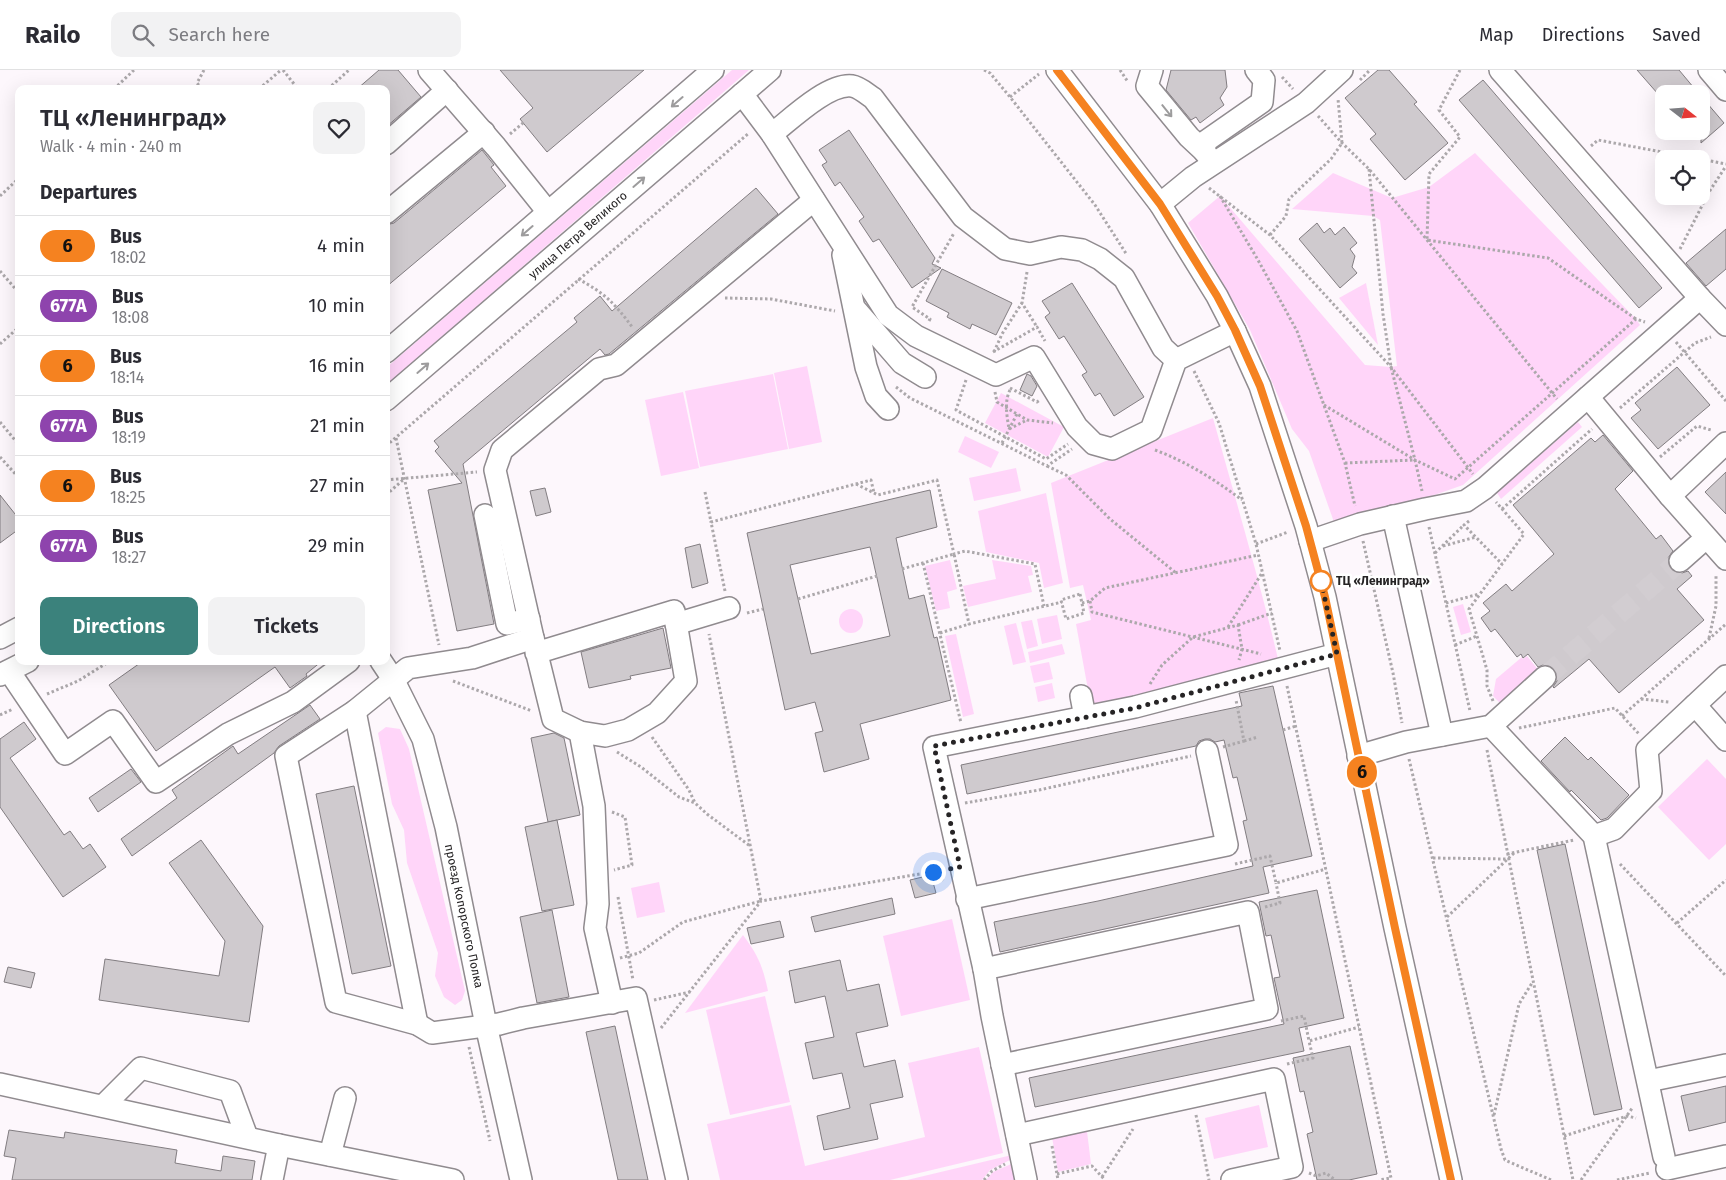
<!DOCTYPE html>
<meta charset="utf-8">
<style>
body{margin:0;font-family:"Fira Sans",sans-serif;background:#f2f2f3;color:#2b2b33;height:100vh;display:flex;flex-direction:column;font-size:19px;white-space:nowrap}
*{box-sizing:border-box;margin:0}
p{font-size:16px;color:#7c7c81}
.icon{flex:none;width:28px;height:28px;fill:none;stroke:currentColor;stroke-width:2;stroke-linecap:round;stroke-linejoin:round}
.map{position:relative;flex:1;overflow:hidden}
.drawer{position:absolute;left:15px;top:15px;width:375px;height:580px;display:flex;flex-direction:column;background:#fff;border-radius:10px;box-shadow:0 5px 20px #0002}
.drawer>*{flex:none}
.badge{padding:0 10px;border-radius:16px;font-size:18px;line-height:32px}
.needle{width:32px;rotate:107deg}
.buttons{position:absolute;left:1655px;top:15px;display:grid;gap:10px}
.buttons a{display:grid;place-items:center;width:55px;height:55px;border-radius:10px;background:#fff;box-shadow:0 5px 20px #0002;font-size:25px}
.you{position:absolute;width:25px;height:25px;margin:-12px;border:4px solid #fff;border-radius:50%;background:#1a73e8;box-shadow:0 0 0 8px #1a73e833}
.map>.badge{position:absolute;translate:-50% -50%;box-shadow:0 0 0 2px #fff}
h2{padding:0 25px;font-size:19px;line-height:45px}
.round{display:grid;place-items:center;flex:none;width:52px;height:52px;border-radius:10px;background:#f2f2f3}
.overview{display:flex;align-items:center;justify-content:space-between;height:85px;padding:0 25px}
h1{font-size:24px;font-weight:600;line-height:38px}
.primary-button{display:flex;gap:10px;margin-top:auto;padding:10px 25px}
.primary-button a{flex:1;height:58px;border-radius:10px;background:#3b827c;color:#fff;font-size:20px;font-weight:600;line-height:58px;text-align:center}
.primary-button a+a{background:#f2f2f3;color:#2b2b33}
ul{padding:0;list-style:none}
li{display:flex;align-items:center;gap:15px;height:60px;padding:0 25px;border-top:1px solid #e1e1e2}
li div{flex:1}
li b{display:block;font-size:19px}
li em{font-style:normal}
li .badge{min-width:55px;font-weight:700;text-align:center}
header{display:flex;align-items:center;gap:30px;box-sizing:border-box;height:70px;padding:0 25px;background:#fff;border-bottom:1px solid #e1e1e2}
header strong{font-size:24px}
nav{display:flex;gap:28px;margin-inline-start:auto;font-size:18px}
.search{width:350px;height:45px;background:#f2f2f3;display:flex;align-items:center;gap:12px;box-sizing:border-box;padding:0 18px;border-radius:10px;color:#7c7c81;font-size:19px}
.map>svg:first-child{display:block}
.green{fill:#ffd5f9}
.building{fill:#cfcace;stroke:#827d81;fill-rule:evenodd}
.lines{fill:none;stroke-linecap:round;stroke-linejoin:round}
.minor-tunnel{stroke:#d2cdd1;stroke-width:21;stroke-dasharray:21 11;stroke-linecap:butt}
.minor-casing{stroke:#908b8f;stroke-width:24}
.path{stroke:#aca8ab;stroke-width:3;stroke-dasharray:2.5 2.5;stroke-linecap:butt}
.minor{stroke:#fff;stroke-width:21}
.oneway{stroke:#9d9c9d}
.line-casing{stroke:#fff;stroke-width:11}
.line{stroke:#f58220;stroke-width:8}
.walk{stroke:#262425;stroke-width:5;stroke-dasharray:0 9}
.stop-dot{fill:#fff;stroke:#f58220;stroke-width:2.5}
.labels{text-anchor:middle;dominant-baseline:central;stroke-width:5;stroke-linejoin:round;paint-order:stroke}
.street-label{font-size:12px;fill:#262425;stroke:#fff}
.stop-label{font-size:12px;font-weight:bold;fill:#262425;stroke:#fff;text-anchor:start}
</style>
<header>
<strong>Railo</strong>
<div class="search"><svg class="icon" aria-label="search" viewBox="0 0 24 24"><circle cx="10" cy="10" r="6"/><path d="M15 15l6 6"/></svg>Search here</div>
<nav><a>Map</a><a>Directions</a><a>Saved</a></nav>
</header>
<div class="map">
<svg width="1726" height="1110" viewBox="0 0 1726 1110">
<rect width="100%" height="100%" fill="#fdf7fc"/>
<g class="green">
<path d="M732,0H749L386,315V298Z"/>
<path d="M1475,83L1636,249L1640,255L1463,415L1423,429L1335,455L1309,381L1292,359L1250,260L1188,153L1220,126L1365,295L1391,297L1397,296L1380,150L1373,146L1292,139L1333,103L1392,128L1429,117Z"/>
<path d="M1366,213L1378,275L1339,228Z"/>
<path d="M807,296L822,372L789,379L774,303Z"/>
<path d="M773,304L788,379L700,397L685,321Z"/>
<path d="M683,322L699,398L661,406L645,330Z"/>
<path d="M1001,323L1064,357L1048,387L985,353Z"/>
<path d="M1213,348C1235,428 1259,508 1278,589L1091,636L1076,554L1091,550L1083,515L1070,518L1051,413Z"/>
<path d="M1578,352L1582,357L1501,429L1497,423Z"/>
<path d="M965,366L999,382L991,398L958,382Z"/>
<path d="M1016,398L1021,421L974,431L969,408Z"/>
<path d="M1046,423L1063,513L1044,518L1039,493L986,482L978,441Z"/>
<path d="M950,490L957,519L947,522L950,538L936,541L925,496Z"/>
<path d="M992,490L1031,496L1033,505L1028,506L1032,522L968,537L963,516L996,509Z"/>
<path d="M1463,534L1471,562L1461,565L1453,537Z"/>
<circle cx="851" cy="551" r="12"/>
<path d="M1057,545L1062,569L1042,574L1037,549Z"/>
<path d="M1032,550L1038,576L1027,579L1021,552Z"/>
<path d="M1016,553L1026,592L1013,595L1004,556Z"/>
<path d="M956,564L974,644L963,647L945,566Z"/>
<path d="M1062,574L1065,584L1030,593L1028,582Z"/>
<path d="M1527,586L1540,602L1502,635L1493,626L1496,609L1522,587L1523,589Z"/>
<path d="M1049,592L1053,609L1034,613L1030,596Z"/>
<path d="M1052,613L1055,628L1038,632L1035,617Z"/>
<path d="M386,657L400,659L409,679L465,921L462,930L455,935L444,927L435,906L438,883L407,793L404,760L392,734L378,663Z"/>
<path d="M1707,689L1726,709V774L1709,790L1658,737Z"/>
<path d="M659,812L665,842L637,848L631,818Z"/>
<path d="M952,849L970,930L901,946L883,866Z"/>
<path d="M743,865C758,885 763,897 768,921L685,943Z"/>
<path d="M765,926L790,1032L730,1045L706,940Z"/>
<path d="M979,977L1003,1083L890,1110H720L707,1054L791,1035L805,1096L925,1067L908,993Z"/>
<path d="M1259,1035L1268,1077L1214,1089L1205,1048Z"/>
<path d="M1086,1053L1091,1094L1058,1102L1051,1061Z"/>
<path d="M1012,1085V1089L990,1100L982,1110H907Z"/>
<path d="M1020,1090L1024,1110H986L993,1102Z"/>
</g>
<g class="building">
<path d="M379,0H398L421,27L386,57V19H357Z"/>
<path d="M500,0H644L547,82L520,49L533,38Z"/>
<path d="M1171,0H1225L1227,17L1220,28L1224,35L1200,53L1196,47L1191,50L1166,20Z"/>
<path d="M1378,0H1389L1417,32L1414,34L1448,73L1405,110L1370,69L1376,64L1345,28Z"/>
<path d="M1637,0H1679L1699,24H1658Z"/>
<path d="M1483,10L1662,218L1639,238L1459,30Z"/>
<path d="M1701,26L1724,53L1701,73Z"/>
<path d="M849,60L935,188L932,194L941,198L912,218L879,169L873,172L859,151L864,147L840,112L835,116L822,95L827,92L819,80Z"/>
<path d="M482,80L494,95L491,97L506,116L386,217V155L394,153Z"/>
<path d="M756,118L778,144L609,284L605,285L600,279L463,394L494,554L457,561L428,420L462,413L435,381L439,377L434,371L577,252L574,248L600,226L612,241Z"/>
<path d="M1317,153L1324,163L1330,158L1335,165L1344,157L1357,173L1350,179L1355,186L1352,197L1357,203L1340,218L1299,169Z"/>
<path d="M1726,159V199L1706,216L1686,193Z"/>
<path d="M942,199L1012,233L996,265L972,254L970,259L947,247L949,243L926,231Z"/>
<path d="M1072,213L1144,327L1114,346L1100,323L1095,326L1082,305L1087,302L1064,266L1059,269L1045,247L1050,243L1042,231Z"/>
<path d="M1677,297L1710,335L1658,379L1631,348L1641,340L1635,333Z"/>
<path d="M1027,304L1031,306L1037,316L1032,326L1020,320Z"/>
<path d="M1603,365L1633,401L1615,419L1656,469L1661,465L1673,481L1668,488V493L1670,499L1677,503H1682L1688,501L1692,506L1677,519L1704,550L1619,623L1589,589L1554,618L1553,617L1557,611V605L1554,598L1548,595H1543L1538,597L1528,584L1523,588L1521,584L1517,587L1495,559L1491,562L1481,548L1490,541L1483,533L1506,514L1512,521L1554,484L1513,435L1591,368L1595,372Z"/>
<path d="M1726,402V444L1705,422Z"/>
<path d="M545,418L551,442L536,446L530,421Z"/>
<path d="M930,420L937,457L896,468L909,529L924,525L934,568L937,567L951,630L860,654L869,689L824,702L815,663L823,661L815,632L785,640L747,463ZM870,477L890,566L811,584L790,495Z"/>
<path d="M0,425L19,449V459L0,473Z"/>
<path d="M700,474L708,513L692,518L685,478Z"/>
<path d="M663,558L671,598L630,606L631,609L589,618L581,582Z"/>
<path d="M143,591H322L306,604L307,606L290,618L275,597L156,681L109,615Z"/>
<path d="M1273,616L1312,786L1263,797L1269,823L1000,882L994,852L1098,831L1253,796L1243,751L1247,750L1237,707L1233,708L1224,670L1215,672L1210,669H1205L1199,671L1196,676L967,724L961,695L1242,636L1239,623Z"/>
<path d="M310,635L320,649L279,676L274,683L132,786L121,769L177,728L172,720L233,676L238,684Z"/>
<path d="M24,652L36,669L10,688L64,765L70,761L83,779L90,774L106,797L63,827L0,737V669Z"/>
<path d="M554,663L564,668L580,745L548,752L531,668Z"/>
<path d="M1565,667L1588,690L1591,687L1629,725L1607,748L1601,750L1571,720L1570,722L1541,691Z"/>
<path d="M131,699L141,712L98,742L89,728Z"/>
<path d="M354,716L391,896L352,904L316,724Z"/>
<path d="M557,750L574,835L542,841L525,757Z"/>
<path d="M201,770L263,856L249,952L99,930L105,889L219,906L225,871L169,793Z"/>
<path d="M1565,774L1622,1039L1594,1045L1537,780Z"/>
<path d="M931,805L936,823L915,828L910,810Z"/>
<path d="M1317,820L1344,948L1299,958L1304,981L1035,1037L1029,1008L1284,954L1274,908L1280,907L1271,865L1266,866L1259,832Z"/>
<path d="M892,828L895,844L815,862L811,847Z"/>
<path d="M552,840L569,927L537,933L520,847Z"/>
<path d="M780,851L784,867L751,874L747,858Z"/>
<path d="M840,890L847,921L879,914L888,956L856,963L864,997L895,990L903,1027L870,1034L878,1069L824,1080L817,1046L850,1038L842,1003L813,1009L805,973L834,967L825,926L795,933L789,901Z"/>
<path d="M8,897L35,903L31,918L4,912Z"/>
<path d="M615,956L648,1110H618L586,962Z"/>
<path d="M1350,976L1377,1104L1349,1110H1317L1307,1064L1313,1062L1304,1021L1300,1022L1293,988Z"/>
<path d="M1726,1016V1052L1689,1061L1681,1026Z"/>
<path d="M9,1060L64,1068L65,1062L177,1080L175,1093L221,1101L223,1086L255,1091L252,1110H12L16,1088L4,1086Z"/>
</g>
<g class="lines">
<path class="minor-tunnel" d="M1545,607L1680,491"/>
<defs>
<g id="minor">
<path d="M429,0L496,77L548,142"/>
<path d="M1057,0L1160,134L1217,226L1235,261L1260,316L1306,456L1325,527L1395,858L1451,1110"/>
<path d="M1152,0L1147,16L1189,67L1204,81"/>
<path d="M1500,0L1700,228L1726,255"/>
<path d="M1709,0L1726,20"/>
<path d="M742,24L772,64L888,245L916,266L996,305L1034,287L1077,357L1094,374L1112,379L1151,360L1176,290L1235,261"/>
<path d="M772,64C790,50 828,13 852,16C859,17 867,24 873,28L963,147L1005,179L1030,184L1061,177L1082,180L1100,189L1124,208L1163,278L1176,290"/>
<path d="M386,74L447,20"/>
<path d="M1213,93L1204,81L1206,71L1262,32L1264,10L1256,0"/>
<path d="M1160,134L1193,107L1306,33L1342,0"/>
<path d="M386,143L484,62"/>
<path d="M843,185L866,297L876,326L888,339"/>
<path d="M856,240L902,293L925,307"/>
<path d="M386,282L713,0"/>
<path d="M1588,327L1670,426L1726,489"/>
<path d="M386,330L770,0"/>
<path d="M1670,426L1726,373"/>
<path d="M485,445L507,554L529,549"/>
<path d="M1393,446L1442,665"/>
<path d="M1310,471L1360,454L1425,439L1466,431L1485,418L1700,228"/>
<path d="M1680,491L1706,468"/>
<path d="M676,554L729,538"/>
<path d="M0,568L19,558"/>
<path d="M533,568L553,649L580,662L605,666L628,660L657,643L686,611L674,541L536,583"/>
<path d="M381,591L393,609L423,669L446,757L486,955L521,1110"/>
<path d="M9,601L65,684L113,651L156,712L228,664L293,632L349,591"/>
<path d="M0,605L28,591"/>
<path d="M1081,626L1085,647"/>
<path d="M1695,635L1726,670"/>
<path d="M355,641L417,954"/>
<path d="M1491,656L1594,766L1664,1087"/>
<path d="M580,662L594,736L598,834L595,858L612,933"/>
<path d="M1358,686L1406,672L1491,656L1545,607"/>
<path d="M1594,766L1614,759L1651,721L1647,680L1726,606"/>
<path d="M967,829L1227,775L1207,681"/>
<path d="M984,899L1248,842L1267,939L1002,995"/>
<path d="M1648,1011L1726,995"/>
<path d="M0,1014L279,1075L453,1110"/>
<path d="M103,1036L141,998L230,1021L247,1067"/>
<path d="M1017,1065L1274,1009L1292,1097L1232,1110"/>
<path d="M330,1085L345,1028"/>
<path d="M1667,1099L1726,1086"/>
<path d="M272,1110L279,1075"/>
<path d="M677,1110L636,928L523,948L499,954L432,963L417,954L336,932L286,686L355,641L408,598L472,588L533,568L495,400L502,380L599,299L616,295L814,130"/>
<path d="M1026,1110L992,946L984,899L934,677L1135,637L1337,584"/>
</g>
</defs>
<use href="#minor" class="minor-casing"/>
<g class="path">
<path d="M283,0L298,19"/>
<path d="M984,0L990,3L1010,27L1095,135L1127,185"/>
<path d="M1120,0L1128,12"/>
<path d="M1460,0L1439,40L1460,67L1429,104L1427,170L1548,188L1636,249"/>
<path d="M1282,7L1293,19"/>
<path d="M1360,10L1370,0"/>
<path d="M114,19L134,0"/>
<path d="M202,19L197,13L204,0"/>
<path d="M259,19L281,0"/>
<path d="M328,19L349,0"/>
<path d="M1010,27L1039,4"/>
<path d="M1318,46L1342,73L1369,99L1557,329"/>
<path d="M510,64L523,53"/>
<path d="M1591,76L1598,70L1699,89"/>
<path d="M1701,89L1726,94"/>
<path d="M1369,99L1383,244L1391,297L1415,390L1422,421"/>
<path d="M1209,118L1270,165L1391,297L1473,404"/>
<path d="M0,126L19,108"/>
<path d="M1220,126L1258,190L1297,261L1345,393L1355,436"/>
<path d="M1270,165L1286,146L1289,129L1331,89L1342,73L1338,29"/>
<path d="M1680,179L1709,122L1726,96"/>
<path d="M0,201L19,223"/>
<path d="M1027,202L1022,233L1037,257"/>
<path d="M578,209C605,223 615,234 633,258"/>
<path d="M725,228L771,229L835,241"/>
<path d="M929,251L930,249L912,237L954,163"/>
<path d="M1676,272L1726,331"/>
<path d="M0,274L19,257"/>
<path d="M993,282L1037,257L1045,271"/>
<path d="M994,282L1002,264L1022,233"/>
<path d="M1194,301L1219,353L1256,474L1280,581"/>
<path d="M966,310L956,340L1046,389L1068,374"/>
<path d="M896,317L910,328L1047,396L1072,379"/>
<path d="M1010,318L1037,332L1040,330"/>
<path d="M1010,320C1004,332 1007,346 1009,359L1027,350"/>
<path d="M995,322L997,332L1027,350L1053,353"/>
<path d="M1324,335L1415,390L1455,409L1636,249L1645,252"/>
<path d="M1620,338L1695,273L1711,267"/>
<path d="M0,352L19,375"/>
<path d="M396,368L439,575"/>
<path d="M1002,373L1017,344"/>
<path d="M386,376L749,63"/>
<path d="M1155,380C1187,392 1214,409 1242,430"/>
<path d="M0,387L19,408"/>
<path d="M1660,387L1697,356L1711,360"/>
<path d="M1345,393L1414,390"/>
<path d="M1047,396L1066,405L1110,449L1176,503"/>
<path d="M386,410L477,402"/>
<path d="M856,414L878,425L937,410L954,484L965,481L1035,494L1044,536"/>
<path d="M705,422L711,452"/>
<path d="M386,425L404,409"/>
<path d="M1502,439L1592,359"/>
<path d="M1469,451L1464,455L1502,494"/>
<path d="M1429,457L1470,641"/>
<path d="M1363,471L1393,603L1402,653"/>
<path d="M1256,474L1288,462"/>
<path d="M1443,476L1476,467"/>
<path d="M1435,483L1464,455"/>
<path d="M923,493L961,653"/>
<path d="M902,499L954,484L969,554L1062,532"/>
<path d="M725,521L711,452L871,410L874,423"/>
<path d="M1080,524L1084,543L1066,549L1061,530Z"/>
<path d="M798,529L877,506"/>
<path d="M1090,531L1092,542L1261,584"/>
<path d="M1082,533L1090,531L1105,518L1258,485"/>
<path d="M1446,533L1479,524"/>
<path d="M747,543L763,539"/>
<path d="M1238,555L1272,543"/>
<path d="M1228,557L1262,503"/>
<path d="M940,563L969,554"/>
<path d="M1709,568L1716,536V505"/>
<path d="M1455,575L1477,566"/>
<path d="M453,611L532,641"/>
<path d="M1150,614L1162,595L1193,567L1238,555L1242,579L1239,590"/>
<path d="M1287,616L1391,1108L1379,1110"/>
<path d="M47,624L78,611L110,591"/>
<path d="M1641,629L1669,632"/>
<path d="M1493,631L1487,616V600L1469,539L1524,464L1496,432"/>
<path d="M0,645L13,639"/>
<path d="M1622,646L1726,554"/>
<path d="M1519,658L1615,638L1639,664"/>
<path d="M1283,660L1296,656"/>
<path d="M652,667L689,720L695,733"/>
<path d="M1244,671L1258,667"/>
<path d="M1223,677L1244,671L1236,630"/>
<path d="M1487,680L1573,1110"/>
<path d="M617,682L641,697L679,727L695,733L707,744L750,776"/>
<path d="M1409,689L1501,1079L1505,1090L1551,1110"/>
<path d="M965,733L1039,720L1191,686"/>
<path d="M612,742L625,747L632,795L614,800"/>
<path d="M1507,784L1574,770"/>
<path d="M1433,788L1507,789"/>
<path d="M1235,794L1270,786L1276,813L1326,799"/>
<path d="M1620,794L1726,906"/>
<path d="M934,802L944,811"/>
<path d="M618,827L633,910"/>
<path d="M1265,837L1280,833L1276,813"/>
<path d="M1447,847L1515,782"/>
<path d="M1677,853L1726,810"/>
<path d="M620,888L639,883L683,852L761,831L709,564"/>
<path d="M654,930L690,922"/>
<path d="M1281,951L1304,946L1309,971L1359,957"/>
<path d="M661,958L761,831L943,800"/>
<path d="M469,977L490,1071"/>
<path d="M1287,994L1313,988L1309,971"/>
<path d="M1196,1045L1209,1110"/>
<path d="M1494,1045L1519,934L1532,913"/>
<path d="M1564,1066L1627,1046L1636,1048"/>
<path d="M1052,1076L1058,1110"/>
<path d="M1309,1103L1316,1106L1326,1103L1335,1110"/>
<path d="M1057,1104L1092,1096L1105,1110"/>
<path d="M1102,1107L1133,1059"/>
<path d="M984,1110L992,1101L1005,1094"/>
<path d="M1581,1110L1633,1037"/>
<path d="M1617,1110L1650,1103"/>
</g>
<use href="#minor" class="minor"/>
</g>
<defs><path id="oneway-shaft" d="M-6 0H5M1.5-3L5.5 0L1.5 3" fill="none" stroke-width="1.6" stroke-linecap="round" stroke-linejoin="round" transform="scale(1.25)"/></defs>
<g class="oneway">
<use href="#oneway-shaft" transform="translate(677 32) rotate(139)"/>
<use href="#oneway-shaft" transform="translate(1167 41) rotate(51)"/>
<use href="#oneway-shaft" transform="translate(639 112) rotate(-41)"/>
<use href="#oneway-shaft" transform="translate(527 161) rotate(139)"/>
<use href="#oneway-shaft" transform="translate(423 298) rotate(-41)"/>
</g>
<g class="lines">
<defs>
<path id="line" d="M1057,0L1160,134L1217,226L1235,260L1260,316L1306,456L1325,527L1395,858L1451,1110"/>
</defs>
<use href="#line" class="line-casing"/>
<use href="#line" class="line"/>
<path class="walk" d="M933,802L960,797L934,676L1135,638L1337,584L1321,511"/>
</g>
<circle class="stop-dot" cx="1321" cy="511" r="10"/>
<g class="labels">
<g class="street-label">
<text transform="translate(578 165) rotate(-41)">улица Петра Великого</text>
<text transform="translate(464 846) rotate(78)">проезд Копорского Полка</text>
</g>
<g class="stop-label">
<text x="1336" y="511">ТЦ «Ленинград»</text>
</g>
</g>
</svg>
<div class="buttons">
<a><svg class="needle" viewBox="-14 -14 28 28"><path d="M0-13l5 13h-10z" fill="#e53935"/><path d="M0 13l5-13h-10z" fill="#7c7c81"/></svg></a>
<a><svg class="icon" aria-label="locate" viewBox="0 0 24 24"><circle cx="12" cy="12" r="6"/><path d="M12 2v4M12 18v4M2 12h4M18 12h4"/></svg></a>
</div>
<div class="you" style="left:933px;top:802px"></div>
<b class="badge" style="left:1362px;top:702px;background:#f58220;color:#111">6</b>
<section class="drawer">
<div class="overview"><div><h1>ТЦ «Ленинград»</h1><p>Walk · 4 min · 240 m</p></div><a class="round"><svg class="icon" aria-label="heart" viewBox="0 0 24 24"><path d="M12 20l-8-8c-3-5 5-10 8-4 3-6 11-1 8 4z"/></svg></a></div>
<h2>Departures</h2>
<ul>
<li><span class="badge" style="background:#f58220;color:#111">6</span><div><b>Bus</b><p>18:02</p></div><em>4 min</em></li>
<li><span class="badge" style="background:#8e44ad;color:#fff">677А</span><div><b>Bus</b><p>18:08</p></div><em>10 min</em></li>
<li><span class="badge" style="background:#f58220;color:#111">6</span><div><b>Bus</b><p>18:14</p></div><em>16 min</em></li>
<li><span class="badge" style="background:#8e44ad;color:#fff">677А</span><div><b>Bus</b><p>18:19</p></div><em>21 min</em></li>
<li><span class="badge" style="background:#f58220;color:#111">6</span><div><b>Bus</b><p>18:25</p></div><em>27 min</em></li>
<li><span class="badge" style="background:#8e44ad;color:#fff">677А</span><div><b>Bus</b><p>18:27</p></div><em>29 min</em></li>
</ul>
<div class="primary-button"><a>Directions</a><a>Tickets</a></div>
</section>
</div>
